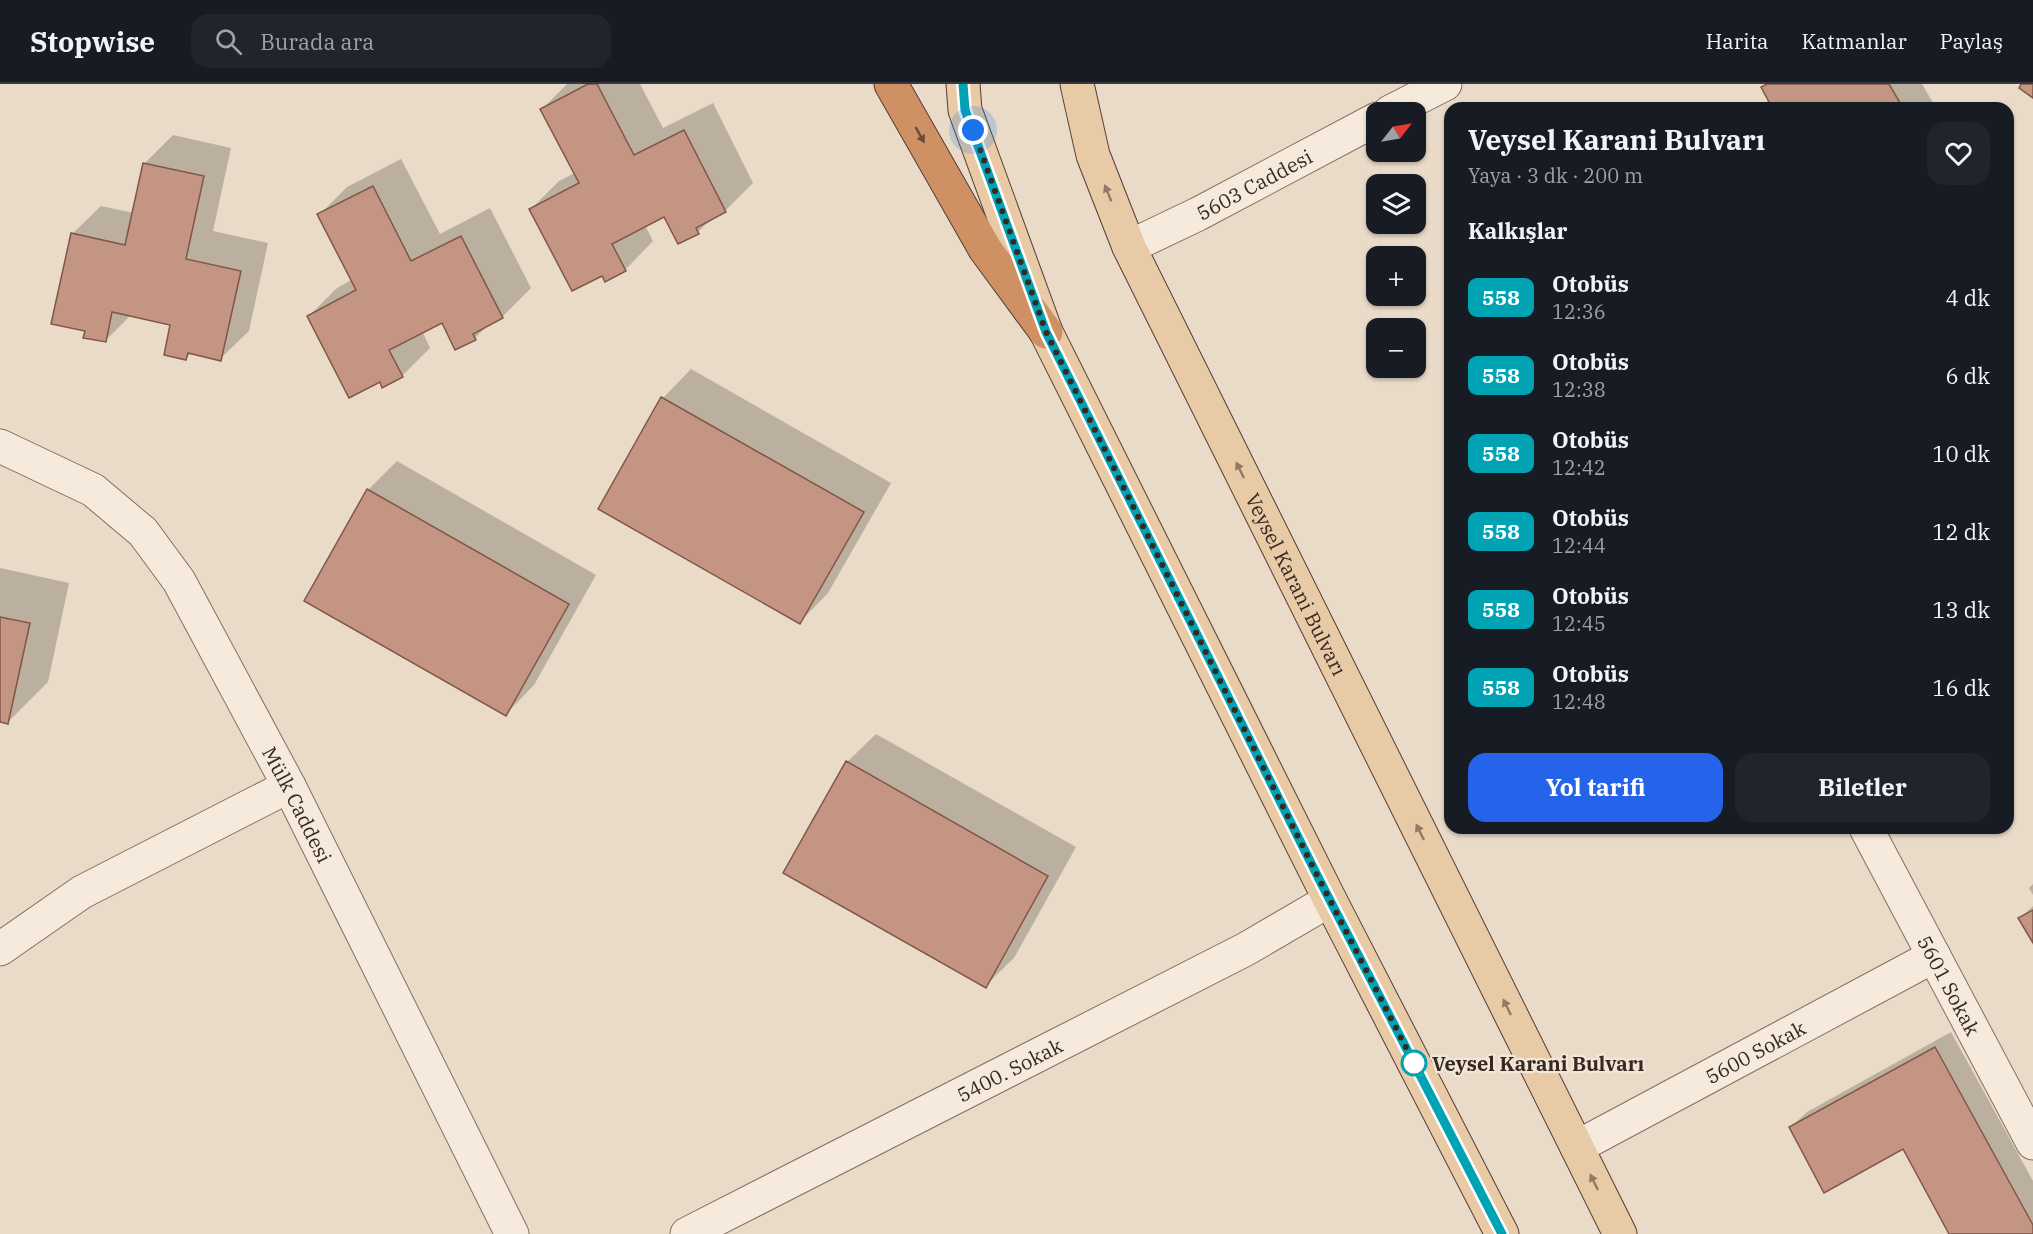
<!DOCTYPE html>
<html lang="tr">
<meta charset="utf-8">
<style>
body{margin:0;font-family:"IBM Plex Serif",serif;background:#20242c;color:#f1f3f6;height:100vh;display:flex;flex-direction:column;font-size:22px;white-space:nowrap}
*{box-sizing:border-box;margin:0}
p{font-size:20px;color:#9ea1a6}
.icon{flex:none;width:33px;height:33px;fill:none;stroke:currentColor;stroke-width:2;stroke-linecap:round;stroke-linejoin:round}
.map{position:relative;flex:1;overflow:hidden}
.details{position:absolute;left:1444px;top:18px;width:570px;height:732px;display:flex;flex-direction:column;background:#171b24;border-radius:18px;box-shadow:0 2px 4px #0004}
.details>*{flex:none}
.badge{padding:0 12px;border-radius:9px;font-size:21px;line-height:39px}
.needle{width:39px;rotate:59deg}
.buttons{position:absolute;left:1366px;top:18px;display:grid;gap:12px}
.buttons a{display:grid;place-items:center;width:60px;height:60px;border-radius:12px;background:#171b24;box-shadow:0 2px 4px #0004;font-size:30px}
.you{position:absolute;width:30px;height:30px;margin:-15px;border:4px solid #fff;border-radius:50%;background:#1a73e8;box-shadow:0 0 0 9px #1a73e833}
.map>.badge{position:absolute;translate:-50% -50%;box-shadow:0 0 0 3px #fff}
h2{padding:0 24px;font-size:22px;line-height:54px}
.round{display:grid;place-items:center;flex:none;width:63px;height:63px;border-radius:18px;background:#20242c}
.summary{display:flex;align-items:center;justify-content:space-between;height:102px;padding:0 24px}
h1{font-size:28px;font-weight:700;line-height:45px}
.primary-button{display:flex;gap:12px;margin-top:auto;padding:12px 24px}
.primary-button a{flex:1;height:69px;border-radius:18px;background:#2563eb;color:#fff;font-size:24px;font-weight:700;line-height:69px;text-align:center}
.primary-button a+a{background:#20242c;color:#f1f3f6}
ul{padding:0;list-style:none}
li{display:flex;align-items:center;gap:18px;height:78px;padding:0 24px}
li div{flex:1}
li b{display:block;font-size:22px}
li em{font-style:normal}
li .badge{min-width:66px;font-weight:700;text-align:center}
header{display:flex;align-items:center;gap:36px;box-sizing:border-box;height:84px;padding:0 30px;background:#171b24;border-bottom:2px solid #363941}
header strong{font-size:28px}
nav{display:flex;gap:33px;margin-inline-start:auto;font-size:21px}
.search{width:420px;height:54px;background:#20242c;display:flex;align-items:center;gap:15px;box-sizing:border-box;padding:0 21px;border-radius:18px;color:#9ea1a6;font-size:22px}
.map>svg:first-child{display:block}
.shadow{fill:#0003}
.building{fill:#c49583;stroke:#815648;stroke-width:1.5}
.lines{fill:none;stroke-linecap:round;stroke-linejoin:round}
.minor-casing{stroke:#846e60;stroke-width:35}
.major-casing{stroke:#533d33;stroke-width:35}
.highway-casing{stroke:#533d33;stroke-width:35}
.minor{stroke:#f5eadc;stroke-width:33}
.major{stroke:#e8caa6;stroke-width:33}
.highway{stroke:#cf9064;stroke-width:33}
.oneway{fill:#6c4d39}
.oneway2{fill:#907a64}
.line-casing{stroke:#fff;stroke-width:14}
.line{stroke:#00a3b4;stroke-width:9}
.walk{stroke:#372922;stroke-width:6;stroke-dasharray:0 10.8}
.stop-dot{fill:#fff;stroke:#00a3b4;stroke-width:3}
.labels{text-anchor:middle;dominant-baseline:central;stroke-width:4.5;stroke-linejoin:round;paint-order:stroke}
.street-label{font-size:20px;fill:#372922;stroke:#f2e7d8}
.stop-label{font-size:20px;font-weight:bold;fill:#372922;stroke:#f2e7d8;text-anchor:start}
</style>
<header>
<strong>Stopwise</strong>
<div class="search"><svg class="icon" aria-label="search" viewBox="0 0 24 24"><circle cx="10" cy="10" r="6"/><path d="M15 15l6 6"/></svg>Burada ara</div>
<nav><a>Harita</a><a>Katmanlar</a><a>Paylaş</a></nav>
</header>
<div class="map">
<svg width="2033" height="1150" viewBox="0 0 2033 1150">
<rect width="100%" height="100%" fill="#eadbc9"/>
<g class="shadow">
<path d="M567,0H640L663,44L713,19L753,99L725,127L713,133L698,148L665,131L645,141L653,157L625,186L531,125L559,97L575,89L542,25Z"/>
<path d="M1766,0H1922L1936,24H1760L1770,15L1763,3Z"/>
<path d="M173,51L231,64L213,147L268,159L249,247L220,275L191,269L186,274L172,240L131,231L106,256L86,246L72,150L101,122L134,129L144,80Z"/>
<path d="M401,75L440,150L490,124L531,204L502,233L490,239L475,254L442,237L422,247L430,264L402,292L380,296L309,232L337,204L353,195L319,131L347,103Z"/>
<path d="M691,285L891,399L828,509L800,538L600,424L663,314Z"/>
<path d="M397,377L596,491L534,601L506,630L306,516L368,406Z"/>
<path d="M0,484L69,499L48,598L8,638L0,637Z"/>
<path d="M876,650L1076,763L1014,874L985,902L847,678Z"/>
<path d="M2033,800V811L2029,804Z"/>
<path d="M2033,822V856L2020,834Z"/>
<path d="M1951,948L2033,1097V1150H1951L1903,1063L1790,1044L1807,1028Z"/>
</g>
<g class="building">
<path d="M588,0H597L634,71L684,46L726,128L696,144L699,150L678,160L664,133L612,160L626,187L605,198L602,192L572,207L529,125L579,99L540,25Z"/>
<path d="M1767,0H1889L1903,24H1759L1769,18L1761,3Z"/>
<path d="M2021,0H2033V14L2019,4Z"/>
<path d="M143,79L204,92L186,175L241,187L221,277L188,269L186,276L164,271L170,241L112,228L106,258L83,254L85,247L51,240L71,149L125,161Z"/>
<path d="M373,102L411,177L461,152L503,234L473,250L476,256L455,266L442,239L389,266L403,293L382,304L380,298L349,314L307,232L356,206L317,130Z"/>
<path d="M661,313L864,428L800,540L598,425Z"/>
<path d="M367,405L569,520L506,632L304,517Z"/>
<path d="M0,533L30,539L8,640L0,638Z"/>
<path d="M846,677L1048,792L986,904L783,789Z"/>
<path d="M2033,826V859L2018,834Z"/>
<path d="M1935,963L2033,1141V1150H1949L1903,1065L1824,1109L1789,1043Z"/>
</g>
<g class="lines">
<defs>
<g id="minor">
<path d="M1390,28L1445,0"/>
<path id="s1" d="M1129,163L1198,130L1377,35"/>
<path id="s2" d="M0,362L93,406L143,448L179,497L289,702L512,1150"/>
<path id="s3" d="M1866,744L2033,1059"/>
<path d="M0,865L82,808L289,702"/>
<path id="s4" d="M1577,1063L1934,872"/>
<path id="s5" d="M687,1150L1246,865L1330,816"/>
</g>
<g id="major">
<path d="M963,0L965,26L1046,248L1330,816L1502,1150"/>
<path id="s6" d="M1077,0L1093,71L1129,163L1620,1150"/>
</g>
<path id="highway" d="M891,0L985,165L1046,248"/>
</defs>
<use href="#minor" class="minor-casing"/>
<use href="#major" class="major-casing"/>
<use href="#highway" class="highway-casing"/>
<use href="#minor" class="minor"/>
<use href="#major" class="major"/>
<use href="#highway" class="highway"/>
</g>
<defs><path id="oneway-solid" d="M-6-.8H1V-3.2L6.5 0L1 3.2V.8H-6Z" transform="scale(1.5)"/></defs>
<use class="oneway" href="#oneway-solid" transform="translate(920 51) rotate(61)"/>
<g class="oneway2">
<use href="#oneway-solid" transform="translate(1108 109) rotate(-112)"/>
<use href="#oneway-solid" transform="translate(1240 386) rotate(-116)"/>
<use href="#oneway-solid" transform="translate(1420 748) rotate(-116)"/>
<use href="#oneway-solid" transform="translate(1507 923) rotate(-116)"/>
<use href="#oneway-solid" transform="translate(1594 1098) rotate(-116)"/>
</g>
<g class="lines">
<defs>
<path id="line" d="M963,0L965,26L1046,248L1319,795L1502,1150"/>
</defs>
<use href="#line" class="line-casing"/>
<use href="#line" class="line"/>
<path class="walk" d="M973,46L1046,248L1319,795L1416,983L1414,979"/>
</g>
<circle class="stop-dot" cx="1414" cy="979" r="12"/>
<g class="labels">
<g class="street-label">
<text stroke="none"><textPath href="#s1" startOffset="140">5603 Caddesi</textPath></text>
<text stroke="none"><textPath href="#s6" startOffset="548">Veysel Karani Bulvarı</textPath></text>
<text stroke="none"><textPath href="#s2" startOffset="482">Mülk Caddesi</textPath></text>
<text stroke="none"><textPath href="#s3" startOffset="178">5601 Sokak</textPath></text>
<text stroke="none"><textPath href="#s4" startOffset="202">5600 Sokak</textPath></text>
<text stroke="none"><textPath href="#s5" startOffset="362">5400. Sokak</textPath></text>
</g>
<g class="stop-label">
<text x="1432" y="979">Veysel Karani Bulvarı</text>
</g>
</g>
</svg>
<div class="buttons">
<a><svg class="needle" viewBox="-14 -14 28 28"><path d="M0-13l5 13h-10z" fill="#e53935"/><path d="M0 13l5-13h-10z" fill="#9ea1a6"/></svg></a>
<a><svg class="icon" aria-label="layers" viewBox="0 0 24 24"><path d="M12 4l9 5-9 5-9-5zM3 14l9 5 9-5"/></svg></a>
<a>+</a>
<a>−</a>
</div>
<div class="you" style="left:973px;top:46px"></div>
<section class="details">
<div class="summary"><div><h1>Veysel Karani Bulvarı</h1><p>Yaya · 3 dk · 200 m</p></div><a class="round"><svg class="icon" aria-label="heart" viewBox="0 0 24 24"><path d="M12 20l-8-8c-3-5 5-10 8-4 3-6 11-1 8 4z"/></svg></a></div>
<h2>Kalkışlar</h2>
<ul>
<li><span class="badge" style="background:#00a3b4;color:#fff">558</span><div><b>Otobüs</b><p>12:36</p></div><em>4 dk</em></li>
<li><span class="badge" style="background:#00a3b4;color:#fff">558</span><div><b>Otobüs</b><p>12:38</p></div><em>6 dk</em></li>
<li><span class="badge" style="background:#00a3b4;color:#fff">558</span><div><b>Otobüs</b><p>12:42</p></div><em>10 dk</em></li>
<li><span class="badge" style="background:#00a3b4;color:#fff">558</span><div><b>Otobüs</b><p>12:44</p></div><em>12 dk</em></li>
<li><span class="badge" style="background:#00a3b4;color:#fff">558</span><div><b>Otobüs</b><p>12:45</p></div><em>13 dk</em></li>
<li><span class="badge" style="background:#00a3b4;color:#fff">558</span><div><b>Otobüs</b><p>12:48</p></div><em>16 dk</em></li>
</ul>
<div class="primary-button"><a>Yol tarifi</a><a>Biletler</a></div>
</section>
</div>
